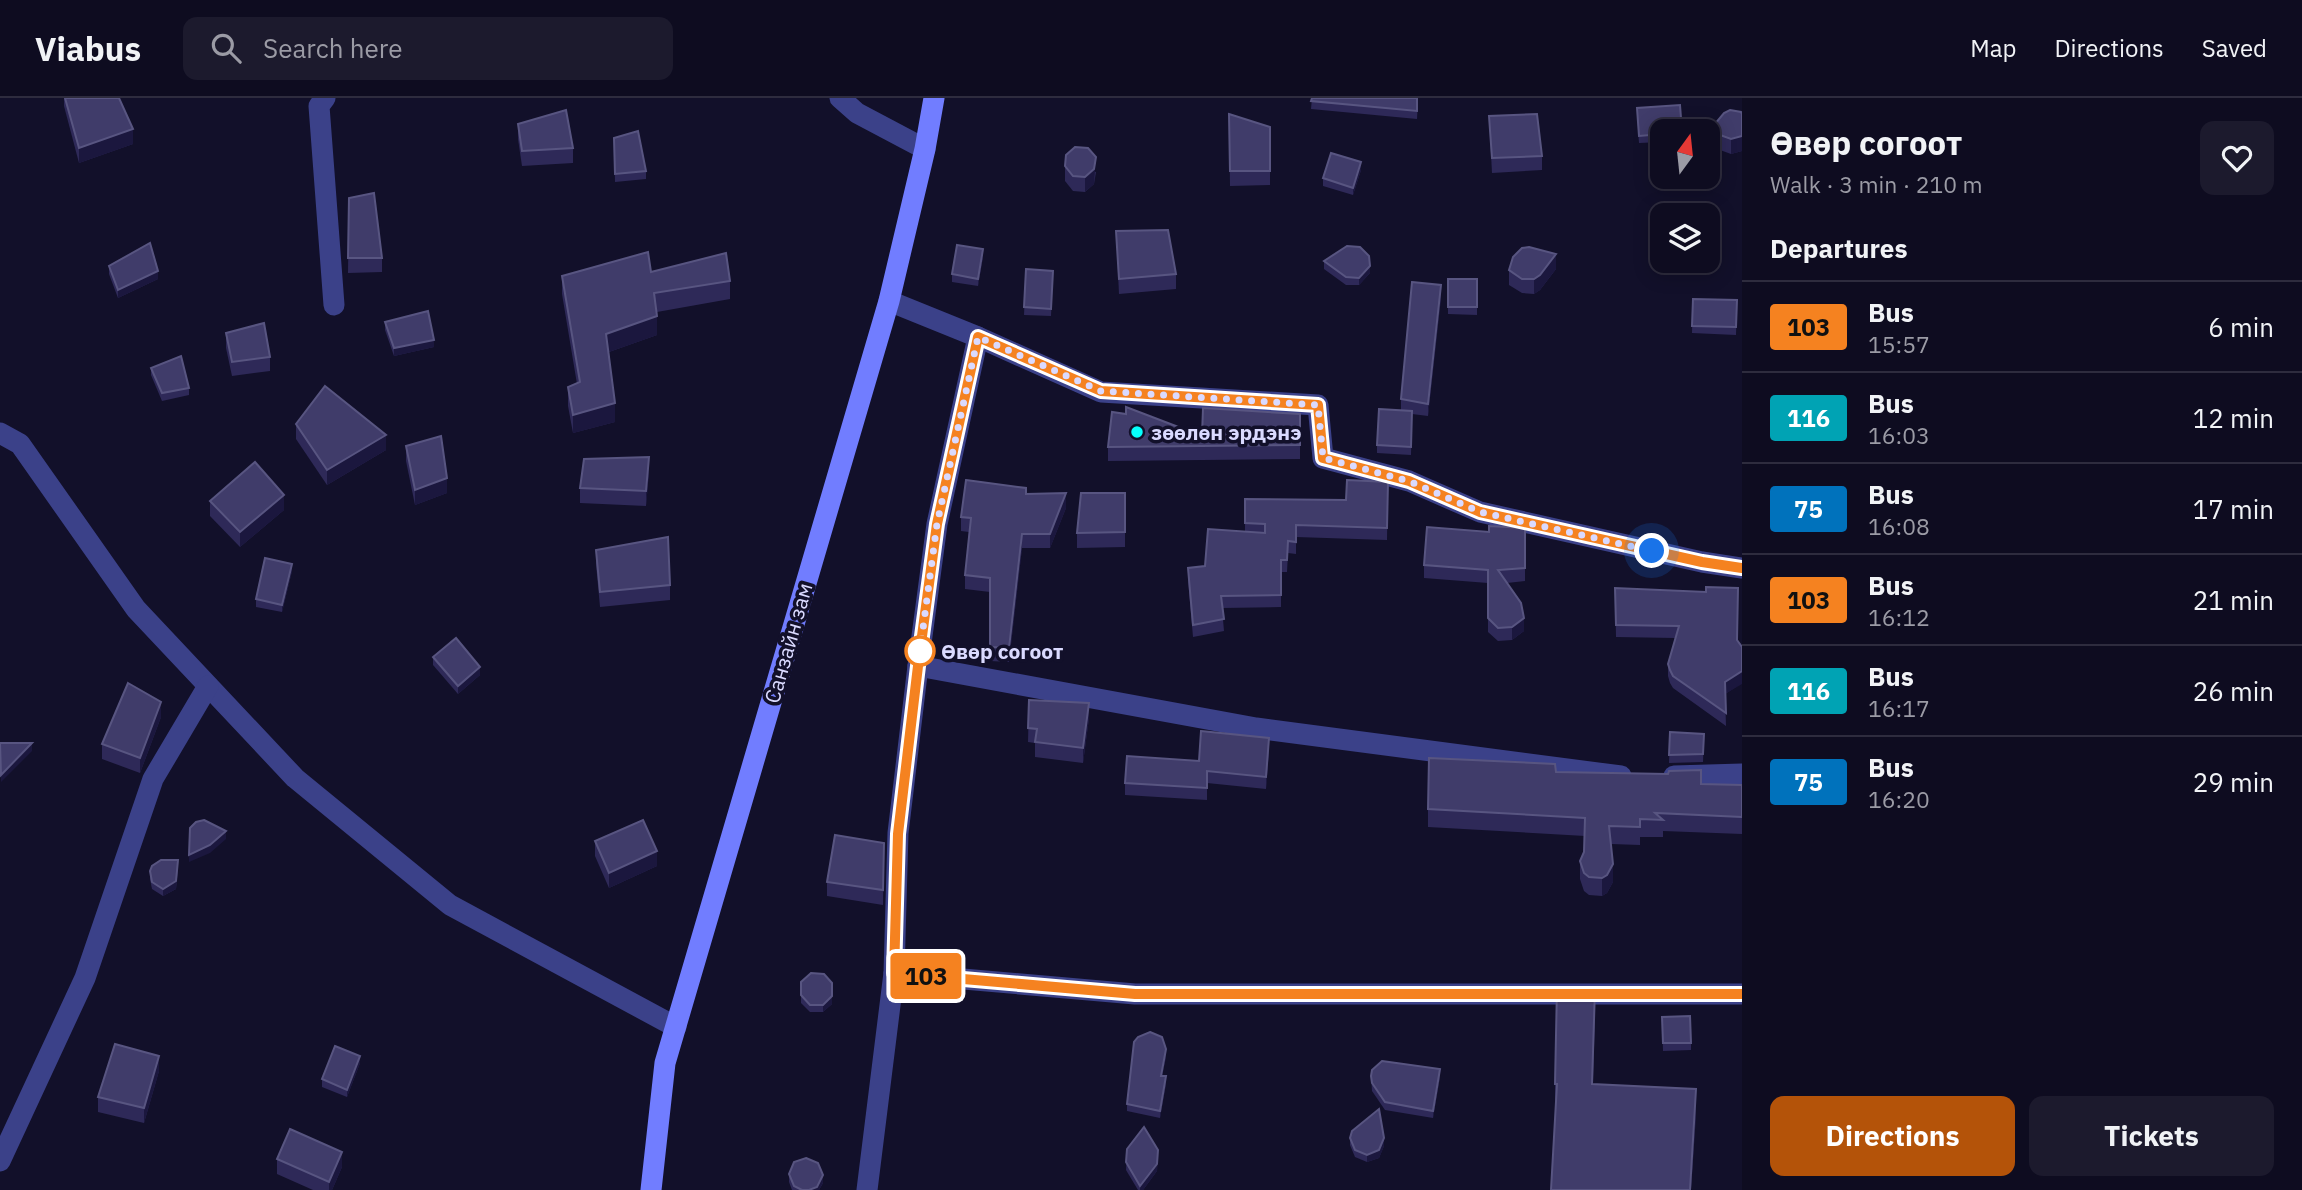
<!DOCTYPE html>
<meta charset="utf-8">
<style>
body{margin:0;font-family:"IBM Plex Sans",sans-serif;background:#1c1a2d;color:#f1f3f6;height:100vh;display:flex;flex-direction:column;font-size:26px;white-space:nowrap}
*{box-sizing:border-box;margin:0}
p{font-size:23px;color:#9b9ba5}
.icon{flex:none;width:38px;height:38px;fill:none;stroke:currentColor;stroke-width:2;stroke-linecap:round;stroke-linejoin:round}
.map{position:relative;flex:1;overflow:hidden}
.sheet{display:flex;flex-direction:column;background:#0e0c20;width:560px}
.sheet>*{flex:none}
.badge{padding:0 14px;border-radius:5px;font-size:24px;line-height:46px}
.needle{width:46px;rotate:15deg}
.tools{position:absolute;left:1650px;top:21px;display:grid;gap:14px}
.tools a{display:grid;place-items:center;width:70px;height:70px;border-radius:14px;background:#0e0c20;box-shadow:0 4px 18px #0003,0 0 0 2px #2e2c3e;font-size:35px}
.you{position:absolute;width:35px;height:35px;margin:-18px;border:5px solid #fff;border-radius:50%;background:#1a73e8;box-shadow:0 0 0 10px #1a73e833}
.map>.badge{position:absolute;translate:-50% -50%;box-shadow:0 0 0 4px #fff}
h2{padding:0 28px;font-size:26px;line-height:63px}
.round{display:grid;place-items:center;flex:none;width:74px;height:74px;border-radius:14px;background:#1c1a2d}
.overview{display:flex;align-items:center;justify-content:space-between;height:119px;padding:0 28px}
h1{font-size:33px;font-weight:700;line-height:52px}
.action{display:flex;gap:14px;margin-top:auto;padding:14px 28px}
.action a{flex:1;height:80px;border-radius:14px;background:#b45309;color:#fff;font-size:28px;font-weight:700;line-height:80px;text-align:center}
.action a+a{background:#1c1a2d;color:#f1f3f6}
ul{padding:0;list-style:none}
li{display:flex;align-items:center;gap:21px;height:91px;padding:0 28px;border-top:2px solid #2e2c3e}
li div{flex:1}
li b{display:block;font-size:26px}
li em{font-style:normal}
li .badge{min-width:77px;font-weight:700;text-align:center}
header{display:flex;align-items:center;gap:42px;box-sizing:border-box;height:98px;padding:0 35px;background:#0e0c20;border-bottom:2px solid #2e2c3e}
header strong{font-size:33px}
nav{display:flex;gap:38px;margin-inline-start:auto;font-size:24px}
.search{width:490px;height:63px;background:#1c1a2d;display:flex;align-items:center;gap:18px;box-sizing:border-box;padding:0 24px;border-radius:14px;color:#9b9ba5;font-size:26px}
main{display:flex;flex:1;min-height:0}
.map>svg:first-child{display:block}
.lines{fill:none;stroke-linecap:round;stroke-linejoin:round}
.street{stroke:#3b4189;stroke-width:21}
.secondary{stroke:#717dff;stroke-width:21}
.wall{fill:#2e2958}
.shaded-wall{fill:#1b173e}
.building{fill:#403c6a;stroke:#585581;stroke-width:2}
.line-casing{stroke:#fff;stroke-width:16}
.line{stroke:#f58220;stroke-width:10}
.walk{stroke:#dadaff;stroke-width:7;stroke-dasharray:0 12.6}
.poi-dot{fill:#06fffd;stroke:#12102a;stroke-width:2.5}
.stop-dot{fill:#fff;stroke:#f58220;stroke-width:3.5}
.labels{text-anchor:middle;dominant-baseline:central;stroke-width:7;stroke-linejoin:round;paint-order:stroke}
.poi-label{font-size:21px;font-weight:bold;fill:#dadaff;stroke:#12102a;text-anchor:start}
.street-label{font-size:21px;fill:#dadaff;stroke:#12102a}
.stop-label{font-size:21px;font-weight:bold;fill:#dadaff;stroke:#12102a;text-anchor:start}
</style>
<header>
<strong>Viabus</strong>
<div class="search"><svg class="icon" aria-label="search" viewBox="0 0 24 24"><circle cx="10" cy="10" r="6"/><path d="M15 15l6 6"/></svg>Search here</div>
<nav><a>Map</a><a>Directions</a><a>Saved</a></nav>
</header>
<main>
<div class="map">
<svg width="1742" height="1092" viewBox="0 0 1742 1092">
<rect width="100%" height="100%" fill="#12102a"/>
<g class="lines">
<g class="street">
<path d="M325,0L319,8L334,207"/>
<path d="M840,0L857,15L925,51"/>
<path d="M978,239L1101,294L1318,307L1323,360L1409,383L1480,414L1702,464L1742,470"/>
<path d="M0,335L20,346L136,511L295,680L450,807L676,929"/>
<path d="M918,568L1256,630L1621,678"/>
<path d="M1674,678L1742,676"/>
<path d="M894,875L1135,896H1742"/>
<path d="M0,1063L85,880L153,681L208,588"/>
<path d="M867,1092L894,875L898,735L918,568L937,426L978,239L889,203"/>
</g>
<path class="secondary" d="M651,1092L665,965L889,203L925,51L934,0"/>
</g>
<g class="wall">
<path d="M64,0H119L133,46L79,65L64,8Z"/>
<path d="M1312,0H1418L1417,21L1311,11Z"/>
<path d="M1229,16L1270,29V87L1230,88Z"/>
<path d="M1742,16V53L1731,56L1709,48V33Z"/>
<path d="M1489,18L1542,58V72L1492,75Z"/>
<path d="M1637,18L1662,33V44L1639,45Z"/>
<path d="M518,26L573,50V65L522,68L518,41Z"/>
<path d="M614,40L646,73V81L615,84Z"/>
<path d="M1065,68L1096,74L1094,86L1085,94L1073,93L1065,83Z"/>
<path d="M1361,72L1353,97L1323,88V80Z"/>
<path d="M349,100L382,160V174L348,175Z"/>
<path d="M1116,133L1176,176V191L1119,196Z"/>
<path d="M983,159L978,188L952,184V176Z"/>
<path d="M1324,163L1370,175L1359,187H1346L1324,171Z"/>
<path d="M109,168L158,181L118,200L109,176Z"/>
<path d="M1026,171L1053,173L1051,218L1024,217Z"/>
<path d="M1556,171L1540,192L1534,196L1522,195L1509,187V172Z"/>
<path d="M651,174L730,183V201L657,214V237L609,254L615,324L573,335L568,308V289L577,286L562,196V178Z"/>
<path d="M1448,181H1477V217L1448,216Z"/>
<path d="M1441,200L1428,318L1412,316L1411,357L1377,355V347L1401,312V301Z"/>
<path d="M1693,201L1737,202L1736,237L1692,235Z"/>
<path d="M385,224L434,249L394,258L385,232Z"/>
<path d="M226,235L270,259V273L232,278L226,250Z"/>
<path d="M151,270L189,290V297L162,303L151,277Z"/>
<path d="M1300,316V361L1108,363V349L1202,338Z"/>
<path d="M296,326L386,352L327,387L296,341Z"/>
<path d="M406,348L447,395L415,407L406,363Z"/>
<path d="M649,374L646,408L580,405V390Z"/>
<path d="M1388,384L1387,442L1296,439V456L1288,455L1287,474H1281V509L1222,510L1224,533L1193,539L1188,482V470L1205,468L1245,434V401L1346,402Z"/>
<path d="M1125,395V449L1077,450V435Z"/>
<path d="M1026,396L1066,410L1050,450H1022L1009,564L990,563V494L965,491V477L969,434L961,433V419Z"/>
<path d="M210,403L284,412L240,449L210,418Z"/>
<path d="M1525,430V483L1507,485L1524,533L1512,542L1498,543L1488,534V485L1424,480V467L1489,434Z"/>
<path d="M596,452L670,487V502L600,509L596,466Z"/>
<path d="M292,473L282,514L256,509V501Z"/>
<path d="M1615,490L1737,542L1742,549V585L1725,596L1726,628L1673,590L1670,585L1668,578V566L1675,540L1616,539Z"/>
<path d="M433,559L480,577L458,596L433,567Z"/>
<path d="M1029,602L1089,620L1083,665L1035,659V645L1028,644Z"/>
<path d="M161,619L140,675L102,661V646Z"/>
<path d="M1670,634L1704,636L1703,664L1669,665Z"/>
<path d="M1269,652L1266,691L1207,685V702L1125,697V685L1199,663Z"/>
<path d="M1556,674L1701,686L1742,687V736L1663,733V739H1640V747L1611,746L1613,784L1607,795L1602,798L1589,797L1584,793L1580,781V763L1584,754L1585,738L1428,729V711Z"/>
<path d="M595,743L657,768L609,790L595,758Z"/>
<path d="M884,745L883,807L827,798V784Z"/>
<path d="M178,770L176,791L163,798L152,791L150,781V773Z"/>
<path d="M801,884L832,906L823,914H810L801,905Z"/>
<path d="M1595,916L1593,986L1696,1017L1691,1092H1551L1556,1012H1555V986Z"/>
<path d="M1662,919L1691,945V952L1663,953Z"/>
<path d="M1166,959L1162,978L1166,986L1160,1020L1127,1013V1006Z"/>
<path d="M360,965L347,999L322,989V981Z"/>
<path d="M159,973L144,1025L98,1014V999Z"/>
<path d="M1371,978L1440,979L1433,1020L1385,1012L1372,993Z"/>
<path d="M1350,1040L1384,1048L1379,1060L1367,1064L1355,1059L1350,1047Z"/>
<path d="M1127,1051L1158,1052L1157,1073L1143,1092H1138L1126,1072Z"/>
<path d="M277,1061L342,1069L332,1092H313L277,1076Z"/>
<path d="M789,1076L823,1085L819,1092H792L789,1084Z"/>
</g>
<g class="shaded-wall">
<path d="M133,31V46L79,65V50Z"/>
<path d="M1742,38V53L1731,56V41Z"/>
<path d="M1096,59L1094,86L1085,94V79Z"/>
<path d="M1361,64V72L1353,97V90Z"/>
<path d="M983,151V159L978,188V181Z"/>
<path d="M1556,156V171L1540,192L1534,196V181Z"/>
<path d="M1370,168V175L1359,187V180Z"/>
<path d="M158,173V181L118,200V192Z"/>
<path d="M1441,187V200L1428,318V306Z"/>
<path d="M657,218V237L606,255V236Z"/>
<path d="M434,242V249L394,258V250Z"/>
<path d="M615,305V324L573,335V317Z"/>
<path d="M386,337V352L327,387V372Z"/>
<path d="M649,359V374L646,408V393Z"/>
<path d="M447,380V395L415,407V392Z"/>
<path d="M1066,395V410L1050,450V436Z"/>
<path d="M284,397V412L240,449V434Z"/>
<path d="M1022,436V450L1009,564V550Z"/>
<path d="M292,466V473L282,514V507Z"/>
<path d="M1524,520V533L1512,542V529Z"/>
<path d="M480,569V577L458,596V588Z"/>
<path d="M1742,573V586L1725,596V584Z"/>
<path d="M161,604V619L140,675V660Z"/>
<path d="M1089,605V620L1083,665V650Z"/>
<path d="M1269,640V652L1266,691V679Z"/>
<path d="M32,645V653L1,684V677Z"/>
<path d="M226,733V741L210,755L189,764V757Z"/>
<path d="M657,753V768L609,790V775Z"/>
<path d="M178,762L176,791L163,798V791Z"/>
<path d="M1613,766V784L1607,795L1602,798V780Z"/>
<path d="M832,885V906L823,914V907Z"/>
<path d="M1166,951V959L1161,985V978Z"/>
<path d="M159,958V973L144,1025V1010Z"/>
<path d="M360,958V965L347,999V992Z"/>
<path d="M1440,971V979L1433,1020V1013Z"/>
<path d="M1166,978V986L1160,1020V1013Z"/>
<path d="M1696,991V1017L1691,1092H1690Z"/>
<path d="M1384,1040V1048L1379,1060L1367,1064V1057Z"/>
<path d="M342,1054V1069L332,1092H329V1084Z"/>
<path d="M1157,1066V1073L1143,1092H1140V1088Z"/>
<path d="M823,1077V1085L819,1092H809Z"/>
</g>
<g class="building">
<path d="M65,0H119L133,31L79,50Z"/>
<path d="M1312,0H1417V13L1311,3Z"/>
<path d="M1680,7L1682,33H1662V36L1639,38L1637,10Z"/>
<path d="M566,12L573,50L522,53L518,26Z"/>
<path d="M1730,12L1741,14L1742,16V38L1731,41L1709,33L1724,15Z"/>
<path d="M1229,16L1270,29V73H1230Z"/>
<path d="M1537,16L1542,58L1492,60L1489,18Z"/>
<path d="M638,33L646,73L615,76L614,40Z"/>
<path d="M1075,49L1088,50L1096,59L1094,71L1085,79L1073,78L1065,68L1066,57Z"/>
<path d="M1331,55L1361,64L1353,90L1323,80Z"/>
<path d="M374,95L382,160H348L349,100Z"/>
<path d="M1168,132L1176,176L1119,181L1116,133Z"/>
<path d="M150,145L158,173L118,192L109,168Z"/>
<path d="M957,147L983,151L978,181L952,176Z"/>
<path d="M1347,148L1360,149L1369,158L1370,168L1359,180L1346,179L1324,163Z"/>
<path d="M1529,149L1556,156L1540,177L1534,181H1522L1509,172L1513,159L1522,150Z"/>
<path d="M648,154L651,174L726,155L730,183L654,195L657,218L606,236L615,305L573,317L568,289L580,284L562,178Z"/>
<path d="M1026,171L1053,173L1051,211L1024,209Z"/>
<rect x="1448" y="181" width="29" height="28"/>
<path d="M1412,184L1441,187L1428,306L1401,301Z"/>
<path d="M1693,201L1737,202L1736,229L1692,228Z"/>
<path d="M428,213L434,242L394,250L385,224Z"/>
<path d="M264,225L270,259L232,264L226,235Z"/>
<path d="M181,258L189,290L162,295L151,270Z"/>
<path d="M325,288L386,337L327,372L296,326Z"/>
<path d="M1126,309L1202,338L1203,310L1300,316V347L1108,349L1112,314L1126,316Z"/>
<path d="M1379,311L1412,313L1411,349L1377,347Z"/>
<path d="M441,338L447,380L415,392L406,348Z"/>
<path d="M649,359L646,393L580,390L584,361Z"/>
<path d="M255,364L284,397L240,434L210,403Z"/>
<path d="M966,382L1026,390V396L1066,395L1050,436H1022L1009,550L990,549V480L965,477L971,420L961,419Z"/>
<path d="M1347,382L1388,384L1387,430L1296,427V444L1288,443L1287,462H1281V497L1221,498L1224,521L1193,527L1188,470L1205,468L1208,431L1265,435V426L1245,425V401L1346,402Z"/>
<path d="M1081,395H1125V434L1077,435Z"/>
<path d="M1489,428L1525,430V470L1498,472L1521,505L1524,520L1512,529L1498,530L1488,520V472L1424,467L1427,429L1489,434Z"/>
<path d="M668,439L670,487L600,494L596,452Z"/>
<path d="M265,460L292,466L282,507L256,501Z"/>
<path d="M1706,489L1738,490L1737,542L1742,549V573L1725,584L1726,615L1673,578L1670,572L1668,566L1679,528L1616,527L1615,490L1706,494Z"/>
<path d="M456,540L480,569L458,588L433,559Z"/>
<path d="M128,585L161,604L140,660L102,646Z"/>
<path d="M1029,602L1089,605L1083,650L1035,644L1037,631L1028,630Z"/>
<path d="M1201,633L1269,640L1266,679L1207,673V690L1125,685L1127,658L1199,663Z"/>
<path d="M1670,634L1704,636L1703,656L1669,657Z"/>
<path d="M0,645H32L1,677Z"/>
<path d="M1429,660L1555,666L1556,674L1668,676L1669,673L1701,672V686L1742,687V719L1655,715L1663,722L1640,721V729L1609,728L1613,766L1607,777L1602,780L1589,779L1584,775L1580,763L1584,754L1585,720L1428,711Z"/>
<path d="M204,722L226,733L210,747L189,757L190,730L196,724Z"/>
<path d="M643,722L657,753L609,775L595,743Z"/>
<path d="M835,737L884,745L883,792L827,784Z"/>
<path d="M161,762H178L176,783L163,791L152,784L150,773L152,768Z"/>
<path d="M811,875L824,876L832,885V898L823,907H810L801,897V884Z"/>
<path d="M1557,889L1595,890L1592,986L1696,991L1690,1092H1551L1557,986H1555Z"/>
<path d="M1690,918L1691,945H1663L1662,919Z"/>
<path d="M1150,934L1162,939L1166,951L1161,978H1166L1160,1013L1127,1006L1134,944L1138,939Z"/>
<path d="M115,946L159,958L144,1010L98,999Z"/>
<path d="M335,948L360,958L347,992L322,981Z"/>
<path d="M1382,963L1440,971L1433,1013L1385,1004L1372,985L1371,978L1372,972Z"/>
<path d="M1379,1011L1384,1040L1379,1052L1367,1057L1355,1052L1350,1040L1352,1033Z"/>
<path d="M1144,1029L1158,1052L1157,1066L1140,1088L1126,1064L1127,1051Z"/>
<path d="M290,1031L342,1054L329,1084L277,1061Z"/>
<path d="M806,1060L818,1065L823,1077L817,1089L809,1092H802L794,1088L789,1076L794,1064Z"/>
</g>
<g class="lines">
<defs>
<path id="line" d="M1742,470L1702,464L1480,414L1409,383L1323,360L1318,307L1101,293L978,239L937,426L918,568L898,736L894,875L1135,896H1742"/>
</defs>
<use href="#line" class="line-casing"/>
<use href="#line" class="line"/>
<path class="walk" d="M920,553L937,426L978,239L1101,293L1318,307L1323,360L1409,383L1480,414L1652,453"/>
</g>
<circle class="poi-dot" cx="1137" cy="334" r="7"/>
<circle class="stop-dot" cx="920" cy="553" r="14"/>
<g class="labels">
<g class="poi-label">
<text x="1151" y="334">зөөлөн эрдэнэ</text>
</g>
<g class="street-label">
<text transform="translate(788 545) rotate(-74)">Санзайн зам</text>
</g>
<g class="stop-label">
<text x="941" y="553">Өвөр согоот</text>
</g>
</g>
</svg>
<div class="tools">
<a><svg class="needle" viewBox="-14 -14 28 28"><path d="M0-13l5 13h-10z" fill="#e53935"/><path d="M0 13l5-13h-10z" fill="#9b9ba5"/></svg></a>
<a><svg class="icon" aria-label="layers" viewBox="0 0 24 24"><path d="M12 4l9 5-9 5-9-5zM3 14l9 5 9-5"/></svg></a>
</div>
<div class="you" style="left:1652px;top:453px"></div>
<b class="badge" style="left:926px;top:878px;background:#f58220;color:#111">103</b>
</div>
<section class="sheet">
<div class="overview"><div><h1>Өвөр согоот</h1><p>Walk · 3 min · 210 m</p></div><a class="round"><svg class="icon" aria-label="heart" viewBox="0 0 24 24"><path d="M12 20l-8-8c-3-5 5-10 8-4 3-6 11-1 8 4z"/></svg></a></div>
<h2>Departures</h2>
<ul>
<li><span class="badge" style="background:#f58220;color:#111">103</span><div><b>Bus</b><p>15:57</p></div><em>6 min</em></li>
<li><span class="badge" style="background:#00a3b4;color:#fff">116</span><div><b>Bus</b><p>16:03</p></div><em>12 min</em></li>
<li><span class="badge" style="background:#0072bc;color:#fff">75</span><div><b>Bus</b><p>16:08</p></div><em>17 min</em></li>
<li><span class="badge" style="background:#f58220;color:#111">103</span><div><b>Bus</b><p>16:12</p></div><em>21 min</em></li>
<li><span class="badge" style="background:#00a3b4;color:#fff">116</span><div><b>Bus</b><p>16:17</p></div><em>26 min</em></li>
<li><span class="badge" style="background:#0072bc;color:#fff">75</span><div><b>Bus</b><p>16:20</p></div><em>29 min</em></li>
</ul>
<div class="action"><a>Directions</a><a>Tickets</a></div>
</section>
</main>
